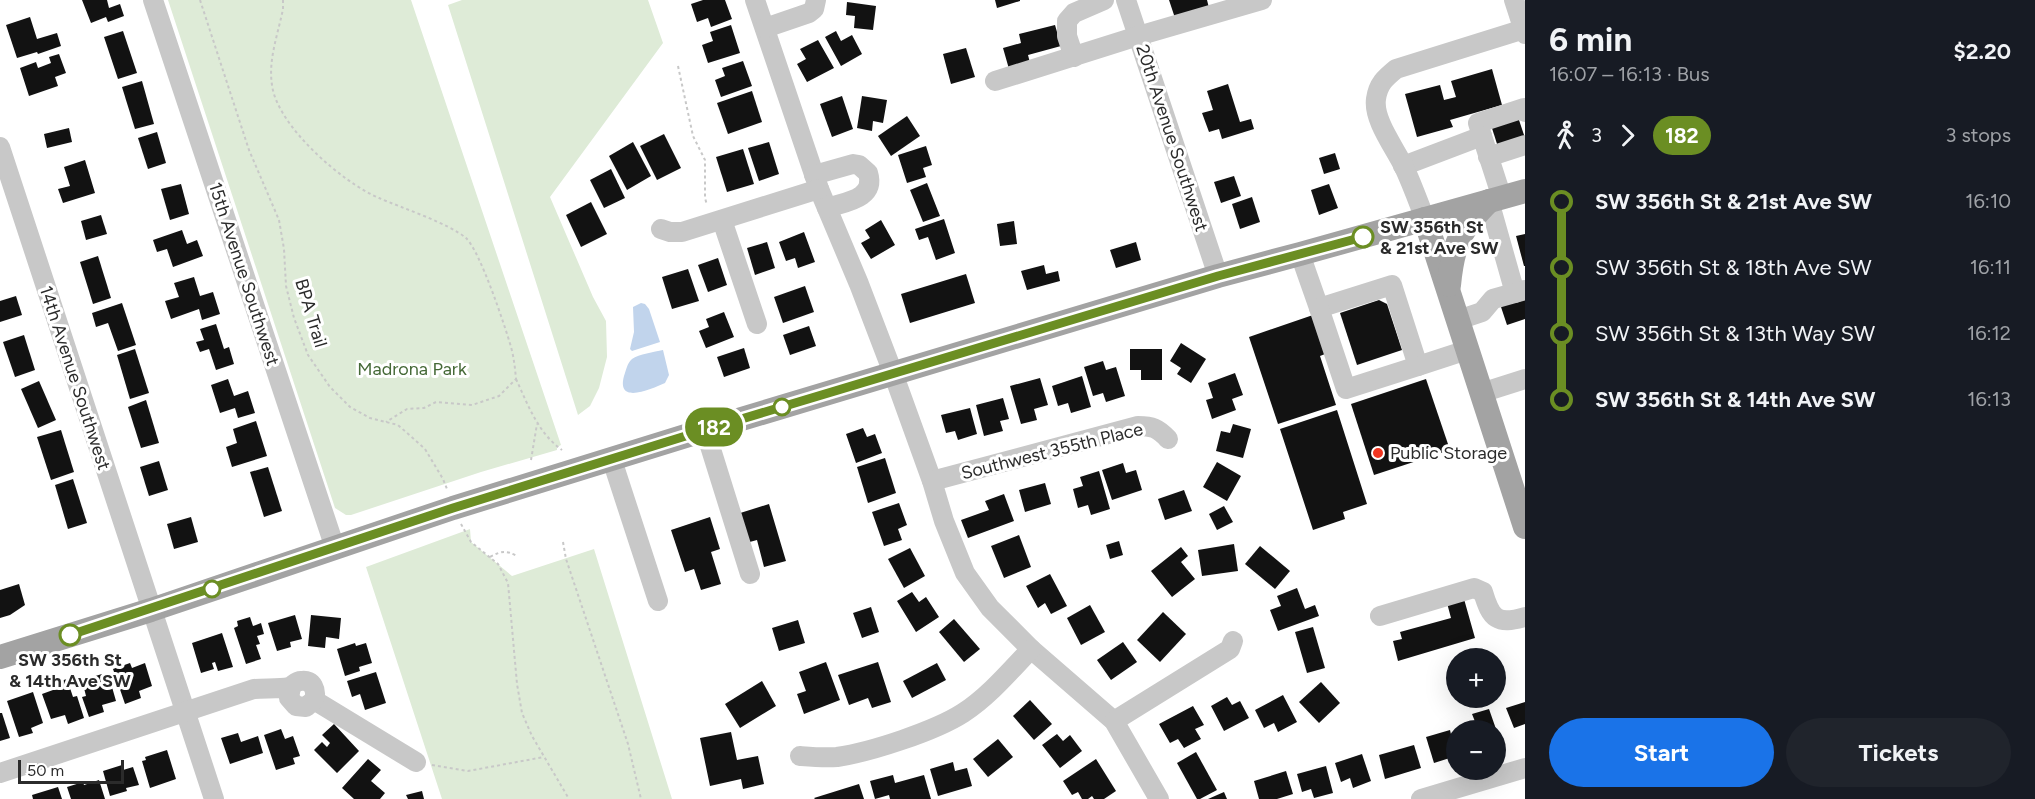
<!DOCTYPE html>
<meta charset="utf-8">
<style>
body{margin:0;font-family:Figtree,sans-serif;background:#20242c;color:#f1f3f6;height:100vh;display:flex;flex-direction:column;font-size:22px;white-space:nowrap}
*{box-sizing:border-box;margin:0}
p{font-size:20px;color:#9ea1a6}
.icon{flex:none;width:33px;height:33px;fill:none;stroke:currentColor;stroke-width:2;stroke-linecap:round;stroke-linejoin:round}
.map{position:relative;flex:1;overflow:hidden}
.sheet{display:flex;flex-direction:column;background:#171b24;width:510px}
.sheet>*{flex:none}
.badge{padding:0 12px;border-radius:20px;font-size:21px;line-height:39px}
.buttons{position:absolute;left:1446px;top:648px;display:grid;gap:12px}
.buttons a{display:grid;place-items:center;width:60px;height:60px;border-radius:50%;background:#171b24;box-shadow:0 6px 24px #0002;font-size:30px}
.scale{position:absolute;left:18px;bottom:15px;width:106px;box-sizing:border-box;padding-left:6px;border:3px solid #2b2b2b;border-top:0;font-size:16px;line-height:21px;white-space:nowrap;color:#2b2b2b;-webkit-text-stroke:4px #fff;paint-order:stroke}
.map>.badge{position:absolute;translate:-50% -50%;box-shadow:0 0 0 3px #fff}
.legs{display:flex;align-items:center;gap:9px;height:66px;padding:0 24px;font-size:20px}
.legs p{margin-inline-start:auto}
.head{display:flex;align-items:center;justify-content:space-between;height:102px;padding:0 24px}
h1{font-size:33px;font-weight:700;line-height:45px}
.action{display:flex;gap:12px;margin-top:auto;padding:12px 24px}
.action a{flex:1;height:69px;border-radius:36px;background:#1a73e8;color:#fff;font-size:24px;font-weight:700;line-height:69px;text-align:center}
.action a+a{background:#20242c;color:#f1f3f6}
ul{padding:0 24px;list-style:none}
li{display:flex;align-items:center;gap:21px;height:66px;font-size:22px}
li i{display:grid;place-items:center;width:9px;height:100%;margin:0 8px;background:currentColor}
li i::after{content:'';width:15px;height:15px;margin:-8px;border:4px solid;border-radius:50%;background:#171b24}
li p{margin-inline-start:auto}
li:first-child i{background:linear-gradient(#0000 50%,currentColor 0)}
li:last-child i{background:linear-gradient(currentColor 50%,#0000 0)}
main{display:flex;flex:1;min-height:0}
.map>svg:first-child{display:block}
.green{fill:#deebd7}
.water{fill:#c1d4ec}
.building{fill:#121212}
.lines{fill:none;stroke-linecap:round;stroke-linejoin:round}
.path{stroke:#c8c8c8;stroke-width:2;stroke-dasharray:3 3;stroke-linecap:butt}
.minor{stroke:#c8c8c8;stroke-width:20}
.major{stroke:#a3a3a3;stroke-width:24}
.line-1-casing{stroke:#fff;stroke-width:14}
.line-1{stroke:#6b8e23;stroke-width:9}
.stop-1-dot{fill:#fff;stroke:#6b8e23;stroke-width:3}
.poi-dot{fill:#f03520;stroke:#fff;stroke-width:2}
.labels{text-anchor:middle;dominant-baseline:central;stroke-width:6;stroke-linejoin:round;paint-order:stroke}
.street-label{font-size:18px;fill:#2b2b2b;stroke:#fff}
.stop-label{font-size:18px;font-weight:bold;fill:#2b2b2b;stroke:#fff;text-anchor:start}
.park-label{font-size:18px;fill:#456937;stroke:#fff}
.poi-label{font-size:18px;fill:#2b2b2b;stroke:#fff;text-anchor:start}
</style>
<main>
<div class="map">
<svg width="1525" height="799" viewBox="0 0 1525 799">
<rect width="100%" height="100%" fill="#fff"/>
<g class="green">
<path d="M168,0H411L561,445L557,447V450L481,472L351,515H346L335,508Z"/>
<path d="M462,0H648L663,43L550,197L593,297L606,321L607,357L599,388L590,406L578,415L448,5Z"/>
<path d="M470,529L471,542L512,576L594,549L672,799H442L366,567Z"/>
</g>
<g class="water">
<path d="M641,303L645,304L649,309L660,342L632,351L630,349L634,332L633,307Z"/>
<path d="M663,350L669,375L665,383C653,388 616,406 624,376C626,371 627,363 632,359C639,354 654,352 663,350Z"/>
</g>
<g class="building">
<path d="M82,0H107L109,8L120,4L124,16L108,22L106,17L91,23Z"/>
<path d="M703,0H725L732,19L711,27L708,18L697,22L691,4Z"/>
<path d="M995,0H1020V1L997,8Z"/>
<path d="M1169,0H1207L1209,8L1175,18Z"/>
<path d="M847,2L876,6L873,30L854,28L855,16L846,15Z"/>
<path d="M30,17L37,39L57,33L61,46L38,54L37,52L17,58L6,25Z"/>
<path d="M731,25L740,53L708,63L702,45L713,41L710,32Z"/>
<path d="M1055,25L1061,46L1028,55L1032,71L1011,76L1003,48L1021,43L1019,34Z"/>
<path d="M123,31L137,73L118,79L104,37Z"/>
<path d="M836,31L841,41L852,35L862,54L841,66L825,37Z"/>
<path d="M818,40L834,68L807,82L797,64L806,59L800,49Z"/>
<path d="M966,48L975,77L951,84L943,54Z"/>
<path d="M59,54L66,73L55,77L58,86L29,96L20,68L36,62L38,68L51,63L49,57Z"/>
<path d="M743,61L752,86L721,97L715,80L725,76L722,68Z"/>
<path d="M1492,69L1502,105L1450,120L1453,127L1417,137L1405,94L1440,85L1444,100L1456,97L1451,81Z"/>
<path d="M142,81L154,124L135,129L122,87Z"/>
<path d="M1228,84L1240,122L1251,119L1254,129L1222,139L1219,129L1209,132L1202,113L1213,110L1207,91Z"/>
<path d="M752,91L762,122L728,134L717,103Z"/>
<path d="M842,96L853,129L832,137L820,104Z"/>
<path d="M862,96L887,100L883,123L873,121L872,131L857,128Z"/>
<path d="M1517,114L1525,138L1498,147L1490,122Z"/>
<path d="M907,116L920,136L891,156L878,136Z"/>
<path d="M69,128L72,142L47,148L44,134Z"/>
<path d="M157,132L166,163L148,169L138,138Z"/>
<path d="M664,134L681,168L657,180L640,146Z"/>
<path d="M633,142L651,176L627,190L609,156Z"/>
<path d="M769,142L779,174L759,181L748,148Z"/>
<path d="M926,146L932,165L923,168L926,177L907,183L898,155Z"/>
<path d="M743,149L754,184L727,192L716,157Z"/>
<path d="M1335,153L1340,169L1324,174L1319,158Z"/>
<path d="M85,160L95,193L63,203L58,189L70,186L64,167Z"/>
<path d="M611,169L625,198L604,208L590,180Z"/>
<path d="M1234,176L1241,196L1221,203L1214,182Z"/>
<path d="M927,183L940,216L923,222L910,190Z"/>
<path d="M181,184L189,214L170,220L161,189Z"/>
<path d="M1329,184L1338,208L1319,215L1311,190Z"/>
<path d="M1252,197L1260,222L1240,229L1232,204Z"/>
<path d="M591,202L607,234L581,247L566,215Z"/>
<path d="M101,215L107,234L86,240L81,221Z"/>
<path d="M944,219L955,253L936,260L928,237L919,240L915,229Z"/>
<path d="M881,220L895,245L871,259L861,243L870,238L865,230Z"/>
<path d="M1014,221L1017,244L1000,246L997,224Z"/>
<path d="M182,230L187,244L197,240L203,256L173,267L167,249L157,252L153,240Z"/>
<path d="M804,232L815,262L798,268L795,258L786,261L779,242Z"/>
<path d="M1525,234V266H1524L1516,236Z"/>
<path d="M767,242L775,268L755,275L747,248Z"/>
<path d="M1136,242L1141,260L1116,268L1110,250Z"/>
<path d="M98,256L111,298L93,304L80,262Z"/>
<path d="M718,258L727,285L708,292L698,265Z"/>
<path d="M1044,265L1046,274L1058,271L1060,281L1027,290L1021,271Z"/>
<path d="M688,269L699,301L672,309L662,277Z"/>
<path d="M966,274L975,303L910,323L901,294Z"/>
<path d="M194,277L200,296L213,292L220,314L202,320L199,309L171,319L165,301L179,297L174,283Z"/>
<path d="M805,286L814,312L783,323L774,297Z"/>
<path d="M16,296L22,315L0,322V301Z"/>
<path d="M1525,297V319L1507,325L1500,304Z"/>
<path d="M1379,300L1387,304L1402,350L1357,365L1340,313Z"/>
<path d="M122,303L136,345L118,351L108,323L96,327L92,313Z"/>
<path d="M724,312L734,337L706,348L699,331L709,327L706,319Z"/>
<path d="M1313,315L1325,354L1320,356L1336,405L1278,424L1249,337Z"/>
<path d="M216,324L224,349L229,347L234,364L216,370L209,349L200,352L196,342L204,340L200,329Z"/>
<path d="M809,326L816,346L790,355L783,335Z"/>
<path d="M24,335L35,370L15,377L3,342Z"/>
<path d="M1181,343L1206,359L1191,383L1177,374L1181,368L1170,361Z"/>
<path d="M744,348L750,368L724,377L717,357Z"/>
<path d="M135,349L149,393L130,399L117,355Z"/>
<path d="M1130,349H1162V380H1141V370H1130Z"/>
<path d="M1103,361L1106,370L1116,367L1125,396L1106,402L1103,393L1093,396L1084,367Z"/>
<path d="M1235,373L1243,395L1232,399L1236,410L1212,419L1206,400L1213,398L1208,383Z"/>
<path d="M1082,376L1091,407L1071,413L1068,403L1058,406L1052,386Z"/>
<path d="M1040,378L1048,405L1034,409L1037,420L1021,424L1010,386Z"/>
<path d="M228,379L234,396L248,391L255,413L238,418L235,408L220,413L211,385Z"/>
<path d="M1426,379L1450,450L1374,475L1351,404Z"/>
<path d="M39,381L56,420L38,428L21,389Z"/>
<path d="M1003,398L1009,419L1000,421L1003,431L984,436L976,405Z"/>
<path d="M146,400L159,443L141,448L128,407Z"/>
<path d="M970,408L977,434L958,440L955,431L946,433L941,415Z"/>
<path d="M1337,410L1367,504L1343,512L1345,519L1313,530L1280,429Z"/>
<path d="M256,421L267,456L232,467L226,447L237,443L233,429Z"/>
<path d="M1233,424L1251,429L1243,458L1216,451L1221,431L1230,433Z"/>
<path d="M863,428L867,437L875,434L882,453L856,463L846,434Z"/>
<path d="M61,430L74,472L51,480L37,437Z"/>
<path d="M885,458L896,493L868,503L857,467Z"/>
<path d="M159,461L168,490L149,496L140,467Z"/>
<path d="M1217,462L1241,476L1227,501L1203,487Z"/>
<path d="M1123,463L1126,473L1136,470L1142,490L1112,500L1102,470Z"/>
<path d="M268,467L282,511L264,517L250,472Z"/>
<path d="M1099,471L1110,509L1091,515L1088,505L1078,508L1073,489L1083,486L1080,477Z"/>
<path d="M73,479L87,523L68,529L55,485Z"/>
<path d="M1045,483L1051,504L1025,512L1019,490Z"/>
<path d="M1184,490L1192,511L1165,520L1158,499Z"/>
<path d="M1004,494L1014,521L968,538L961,520L989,510L985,501Z"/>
<path d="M899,503L907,525L898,529L902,540L884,546L872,512Z"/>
<path d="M769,504L786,561L764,567L757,540L746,543L737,514Z"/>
<path d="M1224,506L1233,522L1217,530L1209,514Z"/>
<path d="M191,517L198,542L174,549L167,524Z"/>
<path d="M710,517L720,549L711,552L721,584L701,590L694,569L685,572L671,530Z"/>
<path d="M1019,535L1031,567L1004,578L991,546Z"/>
<path d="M1119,541L1123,555L1110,559L1106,545Z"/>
<path d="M1234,544L1238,571L1202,576L1198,550Z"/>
<path d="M1260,546L1290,571L1275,589L1245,564Z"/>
<path d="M1181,547L1188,556L1181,562L1195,579L1172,597L1151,571Z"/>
<path d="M910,548L925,576L904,588L888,559Z"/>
<path d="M1050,574L1067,606L1051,614L1045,603L1038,608L1026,586Z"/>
<path d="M19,584L25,605L10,615L0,618V590Z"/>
<path d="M1297,588L1305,609L1315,605L1319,616L1278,631L1270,610L1281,606L1277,596Z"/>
<path d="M912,592L919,602L926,597L939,617L916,632L897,601Z"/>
<path d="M1464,599L1475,638L1398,661L1393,641L1402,639L1400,632L1451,618L1447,603Z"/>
<path d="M1090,605L1105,632L1081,645L1067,618Z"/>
<path d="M871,607L879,632L862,638L853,613Z"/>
<path d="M1163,612L1186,634L1160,662L1137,640Z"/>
<path d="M295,615L302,639L290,642L291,647L277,651L268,623Z"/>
<path d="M311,615L341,618L339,639L326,637L325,648L308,646Z"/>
<path d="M250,617L253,626L261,623L264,634L257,636L260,644L256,645L261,659L246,664L234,628L238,626L237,621Z"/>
<path d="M954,619L980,649L964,662L939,632Z"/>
<path d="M798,620L805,643L779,651L772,628Z"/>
<path d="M1313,627L1325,668L1307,673L1295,632Z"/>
<path d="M222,633L233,667L218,671L215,662L212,663L214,669L201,673L192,643Z"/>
<path d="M1123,642L1137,662L1111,680L1097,660Z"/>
<path d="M355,643L356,646L366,643L372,663L359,667L360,671L345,676L337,649Z"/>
<path d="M826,662L840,700L804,714L797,694L806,691L799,672Z"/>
<path d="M878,662L891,702L872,708L868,698L849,705L838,675Z"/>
<path d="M130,663L132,668L145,663L152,686L139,691L141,698L125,704L113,669Z"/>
<path d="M937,663L946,680L912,698L903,681Z"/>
<path d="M376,672L386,703L365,710L360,694L352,697L347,681Z"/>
<path d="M102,674L104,682L110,680L116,701L102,705L104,712L89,717L82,697L86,696L82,680Z"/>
<path d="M67,679L73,697L77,696L84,718L68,724L65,715L51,719L42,694L53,690L50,684Z"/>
<path d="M762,681L776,706L740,728L725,704Z"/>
<path d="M1321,682L1340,703L1319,723L1299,702Z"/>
<path d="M33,692L43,723L31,728L33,733L19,737L7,701Z"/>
<path d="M1283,695L1297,722L1278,732L1274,723L1264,728L1255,710Z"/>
<path d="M1227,697L1232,705L1240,701L1249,718L1224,731L1211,706Z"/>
<path d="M1030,700L1052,724L1034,740L1013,716Z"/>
<path d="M1525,702V724L1514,728L1506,708Z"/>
<path d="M1193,706L1204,725L1195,729L1201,739L1184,748L1178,739L1170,743L1159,724Z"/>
<path d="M1489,709L1496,729L1468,730L1467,727L1476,724L1472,714Z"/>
<path d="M0,713H2L10,738L0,741Z"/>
<path d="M334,724L359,751L337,773L314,750L322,742L327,747L330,743L322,735Z"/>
<path d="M281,729L285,739L293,736L300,756L293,758L295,764L276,770L264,735Z"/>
<path d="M1450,730L1456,756L1434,763L1426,737Z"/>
<path d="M731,732L737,760L758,756L764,784L743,789L741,779L710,786L700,738Z"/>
<path d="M238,733L241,742L258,736L263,753L230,764L221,738Z"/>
<path d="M1057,734L1063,741L1070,735L1082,751L1060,768L1042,745Z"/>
<path d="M998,739L1013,757L988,777L973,759Z"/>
<path d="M1414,745L1421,768L1385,779L1379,755Z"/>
<path d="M167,750L176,779L150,788L142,761L146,760L145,757Z"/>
<path d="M1196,752L1217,790L1200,799H1197L1177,763Z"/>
<path d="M1362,754L1371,781L1353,788L1350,778L1341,782L1335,763Z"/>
<path d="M368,759L381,770L371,781L385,793L380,799H354L342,788Z"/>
<path d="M1096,759L1116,791L1104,799H1094L1092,796L1088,799H1082L1078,792L1072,795L1063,781Z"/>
<path d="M953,762L955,771L967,768L972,786L938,796L930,769Z"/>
<path d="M122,765L123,770L133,767L139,785L126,788L127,791L110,796L103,771Z"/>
<path d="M1326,766L1333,793L1314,798L1311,789L1302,792L1297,774Z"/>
<path d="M1286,771L1293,794L1277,799H1259L1254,781Z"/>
<path d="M893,775L895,783L924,775L931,799H890L889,795L875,799L870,781Z"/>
<path d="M99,780L105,799H71L67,787L83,782L84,785Z"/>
<path d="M859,784L864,799H815L814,798Z"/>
<path d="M58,787L62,799H33L32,795Z"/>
<path d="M422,791L424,799H408L406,795Z"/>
<path d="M1224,792L1227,799H1208Z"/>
</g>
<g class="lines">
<g class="path">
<path d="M200,0L249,150L279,220L284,249L286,286L294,318L308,355L330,387L350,407L370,418L398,425L425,449L443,479L447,489"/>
<path d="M283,0V9C278,34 268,60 272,85C277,126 343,183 379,198C402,208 448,223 466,238C480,251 505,326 511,347C514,358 515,368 516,379L499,396L472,405L436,402L424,408L407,409L386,422"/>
<path d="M678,66L693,136L705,160V198L707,205"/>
<path d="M516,379C528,405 538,433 562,450"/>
<path d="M531,460L537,424"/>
<path d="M461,524L471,542L498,564L508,583L517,684L522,713L532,736L569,799"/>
<path d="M563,542L566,559L628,744L641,799"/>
<path d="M490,557C501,551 506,550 517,556"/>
<path d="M432,765L468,771L544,757"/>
</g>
<g class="minor">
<path d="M153,0L335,548"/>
<path d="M755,0L819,189L859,284L893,373L932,481L944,521L965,573L990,608L1031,649L1114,721L1159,799"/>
<path d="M1126,0L1218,276"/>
<path d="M1514,0L1525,34"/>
<path d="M765,28L809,13L814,9L816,0"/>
<path d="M1074,57L1067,36V21L1074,13L1104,0"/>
<path d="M995,81L1138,36L1262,0"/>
<path d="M1482,136L1478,123L1524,108L1525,112"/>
<path d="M0,147L214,799"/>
<path d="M1488,157L1525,145"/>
<path d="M1403,166L1482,136L1502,198"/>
<path d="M814,175L853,164L859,165L868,173C876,199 845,202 827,208"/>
<path d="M1489,201L1515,293"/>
<path d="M1425,219C1418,201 1412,184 1404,167C1395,148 1373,120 1376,99C1378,84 1385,78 1396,69L1524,29"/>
<path d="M722,220L757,324"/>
<path d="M661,229L670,232H682L819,189"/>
<path d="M1300,254L1319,308L1392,285L1418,366L1467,350"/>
<path d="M1319,308L1346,389L1418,366"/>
<path d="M1458,320L1482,312L1493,299L1525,290"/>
<path d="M1481,393L1525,379"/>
<path d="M705,430L750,574"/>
<path d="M612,460L658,601"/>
<path d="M932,481L1138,426C1152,426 1158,428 1168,439"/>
<path d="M1380,616L1474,588L1483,592C1491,619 1497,625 1525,617"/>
<path d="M314,700L416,762"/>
<path d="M1114,721L1230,649L1233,641"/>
<path d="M800,756C813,757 825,758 837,757C871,752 935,731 963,713C989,696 1010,671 1031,649"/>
<path d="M0,773L254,689C264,688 280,689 289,687C293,686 295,681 301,681C313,679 317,691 314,700L306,707L296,706L289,698L291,687"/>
<path d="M1421,799L1525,768"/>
</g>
<g class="major">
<path d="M1425,219L1525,527"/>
<path d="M1449,285C1453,243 1460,230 1489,201"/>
<path d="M0,657L151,610L453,508L705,430L1218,276L1300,254L1525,191"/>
</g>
</g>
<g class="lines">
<defs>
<path id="line-1" d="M70,635L453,508L705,430L1218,276L1363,237"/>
</defs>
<use href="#line-1" class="line-1-casing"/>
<use href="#line-1" class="line-1"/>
</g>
<g class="stop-1-dot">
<circle cx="1363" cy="237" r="10"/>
<circle cx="782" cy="407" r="8"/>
<circle cx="212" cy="589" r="8"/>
<circle cx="70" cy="635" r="10"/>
</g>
<circle class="poi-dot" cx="1378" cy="453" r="6"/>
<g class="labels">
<g class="street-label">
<text transform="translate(1172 138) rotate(72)">20th Avenue Southwest</text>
<text transform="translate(244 274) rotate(72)">15th Avenue Southwest</text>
<text transform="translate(311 313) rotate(73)">BPA Trail</text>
<text transform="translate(75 378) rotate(72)">14th Avenue Southwest</text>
<text transform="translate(1052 451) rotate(-14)">Southwest 355th Place</text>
</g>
<g class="stop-label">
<text x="1380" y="227">SW 356th St<tspan x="1380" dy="21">&amp; 21st Ave SW</tspan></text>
<text x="70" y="660" text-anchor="middle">SW 356th St<tspan x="70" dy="21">&amp; 14th Ave SW</tspan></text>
</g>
<g class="park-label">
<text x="412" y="369">Madrona Park</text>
</g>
<g class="poi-label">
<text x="1390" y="453">Public Storage</text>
</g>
</g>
</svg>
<div class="buttons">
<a>+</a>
<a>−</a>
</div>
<div class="scale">50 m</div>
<b class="badge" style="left:714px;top:427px;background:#6b8e23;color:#fff">182</b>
</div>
<section class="sheet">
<div class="head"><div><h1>6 min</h1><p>16:07 – 16:13 · Bus</p></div><b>$2.20</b></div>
<div class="legs"><svg class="icon" aria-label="walk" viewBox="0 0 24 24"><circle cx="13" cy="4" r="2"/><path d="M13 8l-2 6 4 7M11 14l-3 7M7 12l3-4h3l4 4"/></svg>3<svg class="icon" aria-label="forward" viewBox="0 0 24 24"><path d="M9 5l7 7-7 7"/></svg><b class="badge" style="background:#6b8e23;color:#fff">182</b><p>3 stops</p></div>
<ul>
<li><i style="color:#6b8e23"></i><b>SW 356th St &amp; 21st Ave SW</b><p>16:10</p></li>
<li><i style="color:#6b8e23"></i><span>SW 356th St &amp; 18th Ave SW</span><p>16:11</p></li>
<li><i style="color:#6b8e23"></i><span>SW 356th St &amp; 13th Way SW</span><p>16:12</p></li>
<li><i style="color:#6b8e23"></i><b>SW 356th St &amp; 14th Ave SW</b><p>16:13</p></li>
</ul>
<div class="action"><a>Start</a><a>Tickets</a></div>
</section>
</main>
